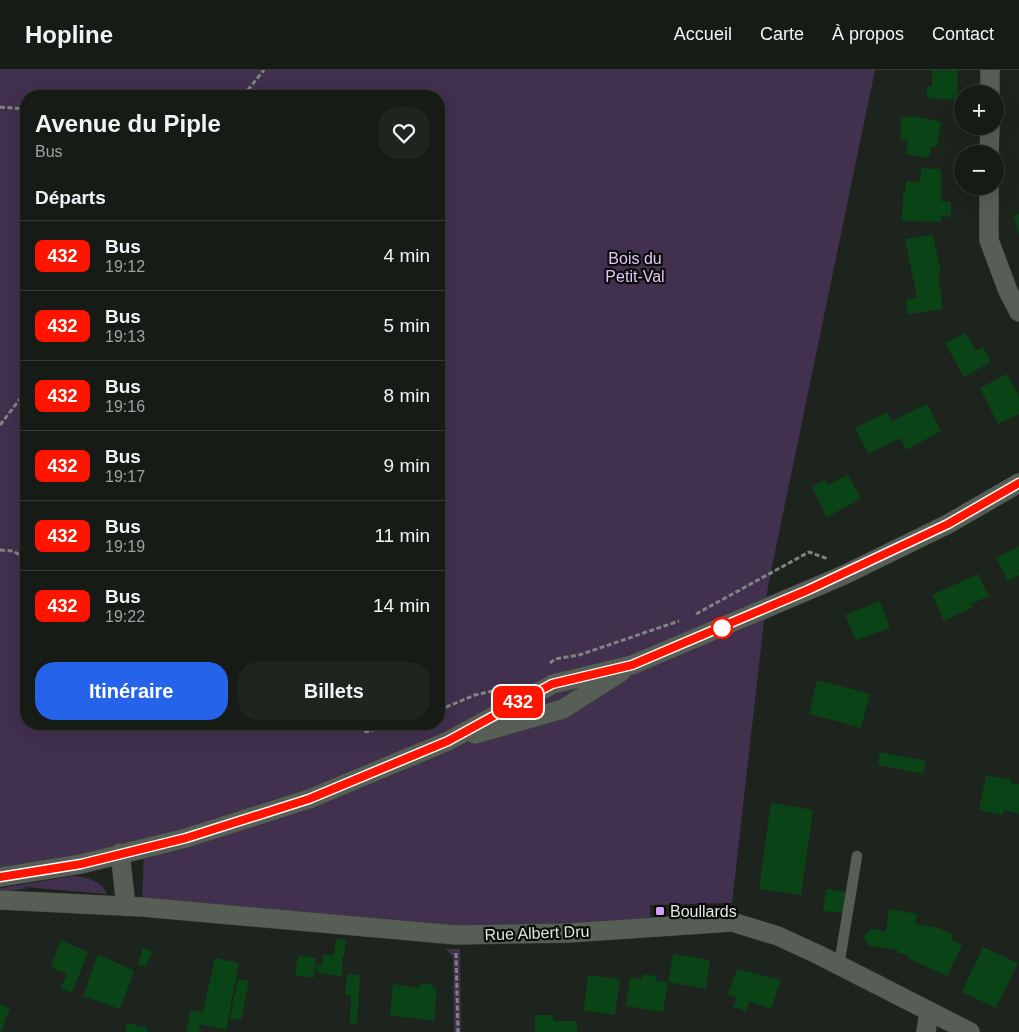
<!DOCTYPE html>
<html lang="fr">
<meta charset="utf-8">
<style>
body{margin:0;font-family:Helvetica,sans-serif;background:#1f241f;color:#f1f3f6;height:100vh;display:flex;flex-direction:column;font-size:19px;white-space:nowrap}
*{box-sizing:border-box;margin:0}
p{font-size:16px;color:#9ea1a1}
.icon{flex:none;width:28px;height:28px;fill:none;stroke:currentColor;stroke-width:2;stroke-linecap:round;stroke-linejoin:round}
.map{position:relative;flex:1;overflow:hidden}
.side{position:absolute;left:20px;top:20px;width:425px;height:640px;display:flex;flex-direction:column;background:#161b16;border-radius:20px;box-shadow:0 5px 20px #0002,0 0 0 1px #353935}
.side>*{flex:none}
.badge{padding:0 10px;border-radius:8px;font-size:18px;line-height:32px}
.controls{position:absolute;left:954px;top:15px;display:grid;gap:10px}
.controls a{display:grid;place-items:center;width:50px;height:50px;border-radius:50%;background:#161b16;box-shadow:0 5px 20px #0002,0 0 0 1px #353935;font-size:25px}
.map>.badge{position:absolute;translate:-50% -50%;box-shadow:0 0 0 2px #fff}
h2{padding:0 15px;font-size:19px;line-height:45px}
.round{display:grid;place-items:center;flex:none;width:52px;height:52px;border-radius:20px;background:#1f241f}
.overview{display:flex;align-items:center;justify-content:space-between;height:85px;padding:0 15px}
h1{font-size:24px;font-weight:700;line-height:38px}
.action{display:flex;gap:10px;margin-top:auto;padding:10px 15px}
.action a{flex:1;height:58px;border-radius:20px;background:#2563eb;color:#fff;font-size:20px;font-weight:700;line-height:58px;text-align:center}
.action a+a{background:#1f241f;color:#f1f3f6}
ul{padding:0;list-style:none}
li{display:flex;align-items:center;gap:15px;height:70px;padding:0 15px;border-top:1px solid #353935}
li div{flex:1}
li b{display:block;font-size:19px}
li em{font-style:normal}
li .badge{min-width:55px;font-weight:700;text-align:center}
header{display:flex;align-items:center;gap:30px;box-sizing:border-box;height:70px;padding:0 25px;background:#161b16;border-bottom:1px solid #353935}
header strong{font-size:24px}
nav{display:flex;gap:28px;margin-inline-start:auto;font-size:18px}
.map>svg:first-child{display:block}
.green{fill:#41304e;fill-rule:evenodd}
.building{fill:#094316}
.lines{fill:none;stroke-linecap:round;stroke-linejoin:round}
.lane-casing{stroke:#3b413b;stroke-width:11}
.street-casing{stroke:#3b413b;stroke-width:20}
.path{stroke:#7e847e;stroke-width:3;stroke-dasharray:5 2.5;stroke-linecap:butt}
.lane{stroke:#565e56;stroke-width:10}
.street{stroke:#565e56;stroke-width:19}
.line-casing{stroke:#fff;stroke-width:11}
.line{stroke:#ff1400;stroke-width:8}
.stop-dot{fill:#fff;stroke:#ff1400;stroke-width:2.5}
.poi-dot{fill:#d49cfc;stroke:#090c09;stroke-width:2}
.labels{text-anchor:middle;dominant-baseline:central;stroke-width:4.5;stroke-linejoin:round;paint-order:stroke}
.park-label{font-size:16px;fill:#e1c5f7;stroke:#090c09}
.poi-label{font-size:16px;fill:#e1e6e1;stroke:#090c09;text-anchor:start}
.street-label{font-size:16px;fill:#e1e6e1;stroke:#090c09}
</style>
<header>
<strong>Hopline</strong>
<nav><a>Accueil</a><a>Carte</a><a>À propos</a><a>Contact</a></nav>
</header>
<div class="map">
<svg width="1019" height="962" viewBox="0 0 1019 962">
<rect width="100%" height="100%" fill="#1d241d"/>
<g class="green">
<path d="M0,0H875L768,516L732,833L650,835L651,856L569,863L142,837L144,778L0,807ZM26,26H439V654H26Z"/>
<path d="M73,806C86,807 101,810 107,824L25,817V819L0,822V818Z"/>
<path d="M446,879H460L461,962H454L453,887Z"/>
</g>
<g class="building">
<path d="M932,0H958L957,30L927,28V16H932Z"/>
<path d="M913,46L941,52L937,76L931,77L929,88L906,84L908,71L900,69L902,60L900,57L901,49L905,47L912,48Z"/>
<path d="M921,98L941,99V131L951,132V147L941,146V152L902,151L903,123H905L906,111L920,112Z"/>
<path d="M1019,144V163H1018L1014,145Z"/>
<path d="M933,165L941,203H938L943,239L908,244L906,230L917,228L905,169Z"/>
<path d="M966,263L976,281L983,277L991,292L964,307L945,273Z"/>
<path d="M1007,304L1019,327V344L998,354L980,318Z"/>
<path d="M927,334L941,361L906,380L900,368L868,384L855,358L887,342L892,351Z"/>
<path d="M848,405L861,429L827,447L812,417L825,410L827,415Z"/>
<path d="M1019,476V505L1008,511L996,488Z"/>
<path d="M978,504L989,526L971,534L973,537L944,551L932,525Z"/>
<path d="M880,531L890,558L856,570L845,545Z"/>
<path d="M817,610L870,624L861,658L809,644Z"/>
<path d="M880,682L926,691L923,704L878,695Z"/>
<path d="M986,705L1011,710V713L1019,714V744L1004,740L1003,745L979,740Z"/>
<path d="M771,733L813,740L801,825L759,819Z"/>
<path d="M826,819L847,822L843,843L823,841Z"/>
<path d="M889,839L917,844L915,854L939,858L953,865L951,870L962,875L947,906L907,888L908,885L897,883L898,880L867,875L868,871L864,870L865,863H869L870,859L886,861Z"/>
<path d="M336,868L346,870L344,887H342V907L317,902V895L321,896L323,884L334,885Z"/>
<path d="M61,870L88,882L72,923L61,918L67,904L51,897Z"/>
<path d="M983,877L1018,893L996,938L962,922Z"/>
<path d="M143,878L152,881L146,897L138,894Z"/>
<path d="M98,884L134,901L120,939L83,926Z"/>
<path d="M673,884L710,890L706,919L668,912Z"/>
<path d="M298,886L316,888L314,908L295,905Z"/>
<path d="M215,888L239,893L226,960L200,954L199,962H186L191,940L203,942Z"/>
<path d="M737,899L781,910L771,939L749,931L746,941L733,937L737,927L728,924Z"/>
<path d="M347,904L360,905L357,954L350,953L351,925L345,924Z"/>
<path d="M643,904L656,906V911L668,912L663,942L626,936L630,907L642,909Z"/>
<path d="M588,905L620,909L615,945L584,940Z"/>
<path d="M238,909L249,911L241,950L230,948Z"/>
<path d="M423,913L431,914L434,919L437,920L434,951L390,945L393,914L417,918Z"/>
<path d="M0,934L10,938L1,962H0Z"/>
<path d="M535,945H553V951H577V962H535Z"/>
<path d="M127,953L148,958L147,962H125Z"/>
</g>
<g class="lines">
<defs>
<path id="lane" d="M839,895L857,786"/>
<g id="street">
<path d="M990,24V0"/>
<path d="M989,84L990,56"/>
<path d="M989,116V170L1008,221L1019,242"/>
<path d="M475,664L563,639L621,602"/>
<path d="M120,783L126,836"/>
<path d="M0,807L81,794L186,768L309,729L448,671L553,614L632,595L844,505L948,454L1019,413"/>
<path d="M0,830L142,837L456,865L569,863L732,852L778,866L819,885L970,962"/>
<path d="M926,962L929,941"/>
</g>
</defs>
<use href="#lane" class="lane-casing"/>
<use href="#street" class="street-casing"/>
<g class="path">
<path d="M243,26L264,0"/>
<path d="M0,37L26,39"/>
<path d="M0,355L26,321"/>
<path d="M0,480L13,481L26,489"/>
<path d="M696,544L809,482L828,489"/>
<path d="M550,593L555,589L579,585L679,551"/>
<path d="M439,640L475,625L497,620"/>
<path d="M361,654L366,662L394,654"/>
<path d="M456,883L458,962"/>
</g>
<use href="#lane" class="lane"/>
<use href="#street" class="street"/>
</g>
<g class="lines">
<defs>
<path id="line" d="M0,807L81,794L186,768L309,729L448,671L552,614L632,595L808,520L948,454L1019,413"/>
</defs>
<use href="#line" class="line-casing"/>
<use href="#line" class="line"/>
</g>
<circle class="stop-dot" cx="722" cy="558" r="10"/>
<rect class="poi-dot" x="655" y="836" width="10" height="10" rx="2.5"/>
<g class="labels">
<g class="park-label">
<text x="635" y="188">Bois du<tspan x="635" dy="18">Petit-Val</tspan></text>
</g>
<g class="poi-label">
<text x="670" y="841">Boullards</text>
</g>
<g class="street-label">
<text transform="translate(537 863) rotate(-2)">Rue Albert Dru</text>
</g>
</g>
</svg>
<div class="controls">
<a>+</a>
<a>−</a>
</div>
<b class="badge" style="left:518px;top:632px;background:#ff1400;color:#fff">432</b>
<section class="side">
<div class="overview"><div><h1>Avenue du Piple</h1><p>Bus</p></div><a class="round"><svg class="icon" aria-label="heart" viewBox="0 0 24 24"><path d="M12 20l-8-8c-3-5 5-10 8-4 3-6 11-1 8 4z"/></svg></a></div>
<h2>Départs</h2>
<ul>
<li><span class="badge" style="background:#ff1400;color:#fff">432</span><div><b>Bus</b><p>19:12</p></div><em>4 min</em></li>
<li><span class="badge" style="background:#ff1400;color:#fff">432</span><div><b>Bus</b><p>19:13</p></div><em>5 min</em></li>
<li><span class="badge" style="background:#ff1400;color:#fff">432</span><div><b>Bus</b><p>19:16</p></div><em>8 min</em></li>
<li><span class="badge" style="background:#ff1400;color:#fff">432</span><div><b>Bus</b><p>19:17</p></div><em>9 min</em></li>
<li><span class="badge" style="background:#ff1400;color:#fff">432</span><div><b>Bus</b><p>19:19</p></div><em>11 min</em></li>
<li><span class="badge" style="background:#ff1400;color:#fff">432</span><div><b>Bus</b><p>19:22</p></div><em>14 min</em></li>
</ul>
<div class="action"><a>Itinéraire</a><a>Billets</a></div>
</section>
</div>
